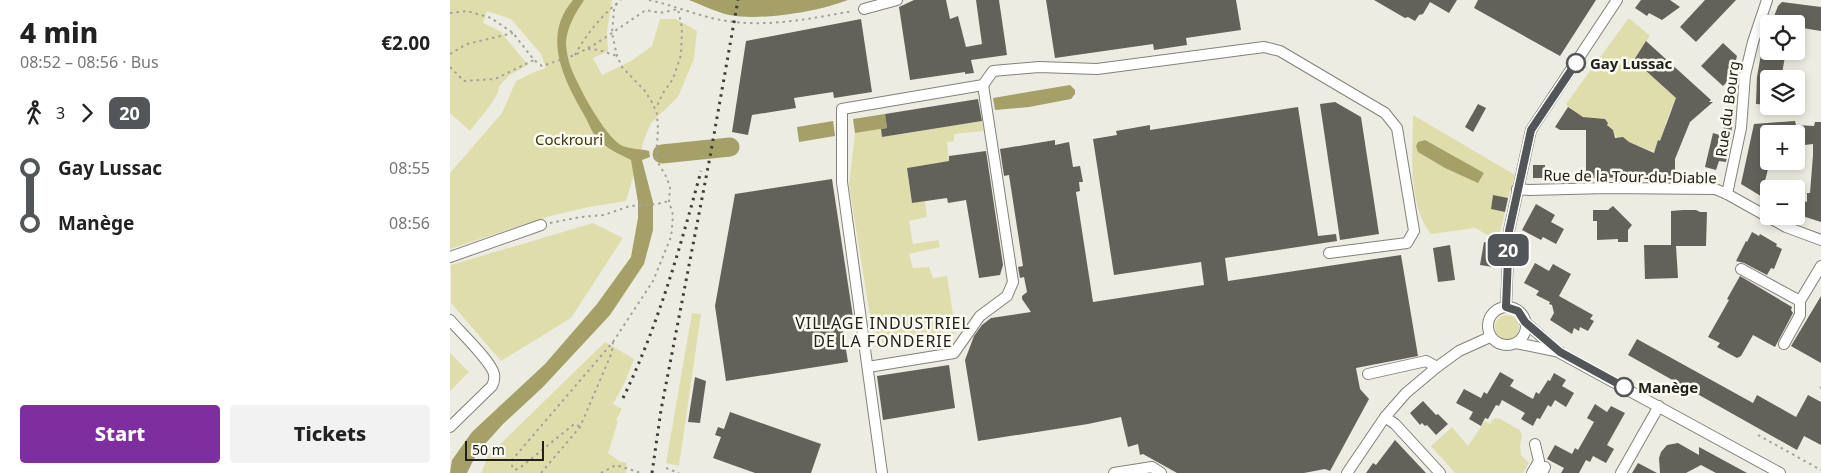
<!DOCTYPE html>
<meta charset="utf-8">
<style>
body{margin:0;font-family:"Noto Sans",sans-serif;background:#f2f2f2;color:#222;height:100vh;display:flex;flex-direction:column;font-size:19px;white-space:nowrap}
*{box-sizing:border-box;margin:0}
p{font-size:16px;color:#767676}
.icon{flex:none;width:28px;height:28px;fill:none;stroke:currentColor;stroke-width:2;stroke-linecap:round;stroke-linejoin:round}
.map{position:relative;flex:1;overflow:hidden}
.sheet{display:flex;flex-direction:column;background:#fff;width:450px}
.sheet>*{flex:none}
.badge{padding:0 10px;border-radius:8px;font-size:18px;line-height:32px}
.fabs{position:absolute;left:1310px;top:15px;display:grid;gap:10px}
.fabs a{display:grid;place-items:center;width:45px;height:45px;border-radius:5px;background:#fff;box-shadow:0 2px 8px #0003;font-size:25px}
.scale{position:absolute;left:15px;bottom:12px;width:79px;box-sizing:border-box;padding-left:5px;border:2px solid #20201d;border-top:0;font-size:14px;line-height:18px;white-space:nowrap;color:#20201d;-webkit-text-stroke:4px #fafaf0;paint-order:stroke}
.map>.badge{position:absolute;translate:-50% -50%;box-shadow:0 0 0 2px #fff}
.legs{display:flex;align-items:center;gap:8px;height:55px;padding:0 20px;font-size:16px}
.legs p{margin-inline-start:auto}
.headline{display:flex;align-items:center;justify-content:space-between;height:85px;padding:0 20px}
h1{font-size:28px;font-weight:800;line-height:38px}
.cta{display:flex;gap:10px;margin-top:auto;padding:10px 20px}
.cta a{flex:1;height:58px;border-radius:5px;background:#7e2e9e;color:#fff;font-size:20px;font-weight:800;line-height:58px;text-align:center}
.cta a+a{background:#f2f2f2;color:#222}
ul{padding:0 20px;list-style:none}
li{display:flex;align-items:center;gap:18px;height:55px;font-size:19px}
li i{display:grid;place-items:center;width:8px;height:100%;margin:0 6px;background:currentColor}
li i::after{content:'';width:12px;height:12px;margin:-6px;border:4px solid;border-radius:50%;background:#fff}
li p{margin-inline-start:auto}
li:first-child i{background:linear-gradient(#0000 50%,currentColor 0)}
li:last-child i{background:linear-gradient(currentColor 50%,#0000 0)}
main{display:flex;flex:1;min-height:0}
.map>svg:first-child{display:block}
.green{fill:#e0ddad}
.water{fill:#a5a067}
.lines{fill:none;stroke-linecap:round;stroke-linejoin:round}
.river{stroke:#a5a067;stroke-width:19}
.building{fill:#63625a}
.minor-casing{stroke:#838279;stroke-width:12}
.path{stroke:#a2a19a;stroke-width:2;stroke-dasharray:2.5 4;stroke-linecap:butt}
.minor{stroke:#fff;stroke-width:10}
.rail{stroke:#3d3d39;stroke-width:3;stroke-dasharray:2.5 5;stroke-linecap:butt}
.line-1-casing{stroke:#fff;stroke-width:11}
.line-1{stroke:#535658;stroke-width:8}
.stop-1-dot{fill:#fff;stroke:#535658;stroke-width:2.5}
.labels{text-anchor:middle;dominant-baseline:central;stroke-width:5;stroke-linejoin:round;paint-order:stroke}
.stop-label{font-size:15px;font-weight:bold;fill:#20201d;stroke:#fafaf0;text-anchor:start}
.street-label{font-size:15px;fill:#20201d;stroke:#fafaf0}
.park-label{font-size:15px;fill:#3d390a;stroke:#fafaf0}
.neighbourhood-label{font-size:16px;letter-spacing:1px;fill:#20201d;stroke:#fafaf0}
</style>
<main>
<section class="sheet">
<div class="headline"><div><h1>4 min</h1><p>08:52 – 08:56 · Bus</p></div><b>€2.00</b></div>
<div class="legs"><svg class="icon" aria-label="walk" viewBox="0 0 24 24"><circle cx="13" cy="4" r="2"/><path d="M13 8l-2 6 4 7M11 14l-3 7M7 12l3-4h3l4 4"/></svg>3<svg class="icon" aria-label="forward" viewBox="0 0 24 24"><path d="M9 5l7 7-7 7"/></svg><b class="badge" style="background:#535658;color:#fff">20</b></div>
<ul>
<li><i style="color:#535658"></i><b>Gay Lussac</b><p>08:55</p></li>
<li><i style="color:#535658"></i><b>Manège</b><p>08:56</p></li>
</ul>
<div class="cta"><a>Start</a><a>Tickets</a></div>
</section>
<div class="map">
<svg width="1371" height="473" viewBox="0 0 1371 473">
<rect width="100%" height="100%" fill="#edece2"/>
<g class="green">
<path d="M0,0H162L157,31L158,51L143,58L152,75L181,61L202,46L210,19H226L247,31L244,59L228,97L201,123L194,140L176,201L139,207L100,216L0,249V173L52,113L66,81L84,72L96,68L91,54L61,19L37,11L33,23L50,31L78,65L60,75L49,86C50,97 27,121 20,131L0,113Z"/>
<path d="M1178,19H1180L1200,36L1184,60L1236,107L1231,111L1222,107L1215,124L1217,125L1207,153L1168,138L1164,135L1163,130L1157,125L1158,122L1155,119C1140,118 1125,118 1116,104Z"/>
<path d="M963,115L1065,175L1058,198L1043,195L1041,209L1055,212L1048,241L1025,228L981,234C957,204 963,152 963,115Z"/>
<path d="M532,121L534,131L504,134V141L497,142L499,161L457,168L462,203L475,201L477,217L459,221L463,244L488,240L490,247L459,254L463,268L479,267L483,278L497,276L506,333L425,347L399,185L405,133L431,129L433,137Z"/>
<path d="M143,223L173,238L121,318L51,361L1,303V265Z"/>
<path d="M242,313L251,314L229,466L216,463Z"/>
<circle cx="1057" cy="327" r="12"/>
<path d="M155,342L184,359L174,384L163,404L172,409L166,420L168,421L158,453L169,461L177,463L176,473H31L38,456Z"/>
<path d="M0,353L19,372L0,391Z"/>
<path d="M1048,418L1070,430L1072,436L1070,446L1071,455L1079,463L1073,473H1005L981,446L1002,427L1018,446L1035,421L1040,424L1043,419Z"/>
</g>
<g class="water">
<path d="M123,0H134C126,12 117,27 116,42C116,49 118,59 120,65C126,83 156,139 173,146C180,149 191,149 199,151L200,157L192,160L203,202V230L194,264L160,315L93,387L53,424L27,453L17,473H0L2,460L22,432L95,364L147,304L181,257L188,218V202L181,160C169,154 158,149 148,140C142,133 138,121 133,113C113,78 92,36 123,0Z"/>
<path d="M239,0H398C367,12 311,21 279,15C266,12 252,5 239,0Z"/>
<path d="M620,85L625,90V94L621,99L579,107L545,110L543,98Z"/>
<path d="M435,114L437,128L405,133L403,119Z"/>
<path d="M383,121L385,136L349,142L347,127Z"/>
<path d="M975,140L1034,173L1028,183L995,168L968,152L966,146L968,142Z"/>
<path d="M235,142L248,143L247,155L212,156V152Z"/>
</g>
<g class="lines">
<path class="river" d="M212,154L280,147"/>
</g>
<g class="building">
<path d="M464,0H496L500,19L508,16L516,47L532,44L526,0H549L557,55L521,60L524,73L515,74V72L460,80L449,7Z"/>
<path d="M596,0H786L791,30L736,38L737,45L704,50L703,44L605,58Z"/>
<path d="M924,0H1007L999,13L980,2L973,14L969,15L965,21L958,17L955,18Z"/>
<path d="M1028,0H1146L1110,56L1024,8Z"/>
<path d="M1191,0H1220L1230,7L1212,20L1199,13L1197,16L1185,8Z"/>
<path d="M1255,0H1286L1246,42L1230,27Z"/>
<path d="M1332,2L1371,7V31L1346,27V24H1321L1328,6Z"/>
<path d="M411,19L422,92L384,98L383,92L344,98L346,108L302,115L298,135L282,132L296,41Z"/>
<path d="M1318,35L1319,51H1336L1331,79H1319V105L1306,104L1307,77L1311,54Z"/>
<path d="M1196,41L1261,100L1259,102H1263L1240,122L1225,159V177L1136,178V130H1110L1105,127L1118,107L1133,117L1155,119L1158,123L1157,125L1163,130L1165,138L1173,137L1179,142L1204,153L1208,140L1210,141L1226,98L1184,60Z"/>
<path d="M1273,43L1287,56L1282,77L1273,86L1251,66Z"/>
<path d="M528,99L532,121L432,137L431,129L437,128L435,114Z"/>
<path d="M885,102L911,117L929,234L890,240L870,104Z"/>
<path d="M1028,104L1036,108L1023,132L1015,127Z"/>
<path d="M848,107L868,236L886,234L887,241L775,258L778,281L951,255L968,356L906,368L910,389L919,399L880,471L875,469L854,473H727L693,454L690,455L688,444L678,447L671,417L638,424L528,441L515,360L524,336L532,325L541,318L581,312L572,299V296L577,292L574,277L570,278L568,267L573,266L559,175L554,176L550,149L605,140V145L619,142L623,167L630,166L633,182H629L630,191L626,192L643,302L754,285L751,262L664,275L643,139L667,135L666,131L700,125V130Z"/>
<path d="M1275,113L1283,114L1281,136L1276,162L1269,161L1266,170L1255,167L1263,133L1273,136Z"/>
<path d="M1345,121L1346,125L1364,126L1365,122H1371V222L1346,214V198L1357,202V193H1360L1363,155V144L1346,146V134H1319V149L1316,150L1312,168L1318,169L1314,185H1319V201L1291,184L1304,124Z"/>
<path d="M536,151L553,265L550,275L529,278L516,200L498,203L497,198L462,203L457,168L499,161V156Z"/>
<path d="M1083,165H1095L1094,178H1083Z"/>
<path d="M382,179L403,317L391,318L398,362L276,381L265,306L285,194Z"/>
<path d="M1043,195L1058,198L1055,212L1041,209Z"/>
<path d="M1086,204L1105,215L1101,222L1114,229L1106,244L1093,237L1091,240L1072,230Z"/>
<path d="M1163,206L1182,225L1178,230V242H1168V239L1147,240V221H1143V210H1158Z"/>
<path d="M1233,210H1246L1250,212H1257L1256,246H1226L1228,278L1195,279L1194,245H1221V211Z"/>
<path d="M1302,232L1309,236L1310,234L1327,244L1326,246L1332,249L1324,269L1321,268L1317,275L1294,263L1286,261L1296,241L1297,242Z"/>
<path d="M1034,242L1047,245L1043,267L1030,265Z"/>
<path d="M1000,245L1005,280L988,282L983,248Z"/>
<path d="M1085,263L1099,271L1103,264L1121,274L1109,296L1143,315L1140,319L1144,321L1138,331L1130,327L1129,331L1124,328L1122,334L1100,320L1104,313L1102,305L1099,304L1100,302L1086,295L1089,291L1074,283Z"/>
<path d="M1290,276L1342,307L1341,310L1343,313L1325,347L1303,335L1291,356L1287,358L1267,347L1270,343L1258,337L1279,300L1277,299Z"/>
<path d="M1371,296V363L1341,346Z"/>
<path d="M1187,339L1303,403L1307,395L1346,417L1358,395L1371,402V445L1354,436L1347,450L1178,355Z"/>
<path d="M499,365L505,408L433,420L427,376Z"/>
<path d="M1050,372L1064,380L1060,386L1083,399L1086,392L1089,394L1098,380L1100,381L1104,373L1116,380L1112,386L1124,393L1116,407L1105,400L1101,407L1098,405L1090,419L1087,418L1083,426L1071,419L1075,413L1052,400L1049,406L1046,405L1038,419L1035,418L1031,426L1019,419L1023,412L1006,403L1014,389L1031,398L1034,392L1037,394Z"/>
<path d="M245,377L256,381L250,423L238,422Z"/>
<path d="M973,401L986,415L988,414L998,424L986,435L977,425L975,426L972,423L970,425L960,413Z"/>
<path d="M1145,404L1157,412L1161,406L1175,413L1157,445L1164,449L1156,463L1143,456L1140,462L1136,460L1129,473H1111L1114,468L1097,459L1105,445L1122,454L1125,448L1128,450L1144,422L1137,418Z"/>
<path d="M280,412L371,444L361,473H305L263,458L271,437L265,435L268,427L274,429Z"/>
<path d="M945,440L976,473H916L923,463L926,465Z"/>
<path d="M1228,443L1249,455V447L1297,473H1266L1251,465L1236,473H1210L1209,458L1211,452L1217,445Z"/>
<path d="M1188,463L1207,473H1182Z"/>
</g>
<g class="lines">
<defs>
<g id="minor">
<path d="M414,9L447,0"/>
<path d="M1067,189L1079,190L1157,188L1265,189L1277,194L1336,227L1371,240"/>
<path d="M1277,194L1291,128L1295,75L1303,42L1317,0"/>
<path d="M0,257L91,225"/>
<path d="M1291,269L1350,301"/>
<circle cx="1057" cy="326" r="19"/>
<path d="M1056,307L1059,231L1081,130L1167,0"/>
<path d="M0,320C10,332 41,361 44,374C45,379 44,382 42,386L0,427"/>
<path d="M1075,322L1110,353L1330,473"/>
<path d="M1066,343L1110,352"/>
<path d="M1334,344L1350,315V301L1371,266"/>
<path d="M418,367L504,353L530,316L557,296L563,282L533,85"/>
<path d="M918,374L976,361L987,367"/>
<path d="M935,417L945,424L990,473"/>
<path d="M432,473L392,182V109L533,85L543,71L589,67L647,69L814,47L830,51L935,113L947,128L964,231L957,243L879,253"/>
<path d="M664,473L702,467L711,473"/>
<path d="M897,473L935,417L956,393L987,367L1009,351L1040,337"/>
<path d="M1082,473L1089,461L1085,444"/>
<path d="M1092,473L1095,467"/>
<path d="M1171,473L1209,406"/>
</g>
</defs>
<use href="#minor" class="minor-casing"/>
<g class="path">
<path d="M199,0C222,5 243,14 266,19C311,29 359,19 403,11"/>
<path d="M0,13L17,11L41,18L63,33L84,60L92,66L125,55L147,43L196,10L210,13L228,9L232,28L231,55L223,79L213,93L206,108"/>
<path d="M138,49L149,50L167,56"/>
<path d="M0,54L17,44L63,33"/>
<path d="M125,55C137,33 151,16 171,0"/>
<path d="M0,67L14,81L45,79L84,60"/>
<path d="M100,223L131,217L154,215L180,206L207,204L219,201"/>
<path d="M163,342L203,281L221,237L222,228L223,215L219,201L220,188L217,178L206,159L208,129L207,114L203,104L195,91L172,67L167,56L162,33L164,10L167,3"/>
<path d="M1370,387L1371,388"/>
<path d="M1308,435L1371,470"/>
<path d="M216,468L229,473"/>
<path d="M91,473L130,427L162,352L163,342L62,460V466L65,470L71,467L123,425L126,424L130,427"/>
<path d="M151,473L166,465L191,473"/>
</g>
<use href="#minor" class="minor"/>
<g class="rail">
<path d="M173,398C208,326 230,248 251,171"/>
<path d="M202,473L211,410L260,157L288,0"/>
</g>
</g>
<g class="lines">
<defs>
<path id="line-1" d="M1126,63L1081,130L1059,231L1056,307L1068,311L1075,322L1110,352L1174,387"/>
</defs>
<use href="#line-1" class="line-1-casing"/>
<use href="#line-1" class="line-1"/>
</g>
<g class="stop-1-dot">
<circle cx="1126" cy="63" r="9"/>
<circle cx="1174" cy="387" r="9"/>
</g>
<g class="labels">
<g class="stop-label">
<text x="1140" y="63">Gay Lussac</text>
<text x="1188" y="387">Manège</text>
</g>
<g class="street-label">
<text transform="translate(1277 109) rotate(-82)">Rue du Bourg</text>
<text transform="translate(1180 176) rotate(1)">Rue de la Tour-du-Diable</text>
</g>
<g class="park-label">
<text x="119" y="139">Cockrouri</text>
</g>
<g class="neighbourhood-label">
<text x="433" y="323">VILLAGE INDUSTRIEL<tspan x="433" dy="18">DE LA FONDERIE</tspan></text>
</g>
</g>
</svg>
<div class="fabs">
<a><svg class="icon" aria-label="locate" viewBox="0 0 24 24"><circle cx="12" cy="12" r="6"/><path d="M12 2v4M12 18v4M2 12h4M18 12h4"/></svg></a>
<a><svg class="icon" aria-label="layers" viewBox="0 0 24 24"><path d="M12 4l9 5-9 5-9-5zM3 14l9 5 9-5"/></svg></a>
<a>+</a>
<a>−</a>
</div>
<div class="scale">50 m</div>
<b class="badge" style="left:1058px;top:250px;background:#535658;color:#fff">20</b>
</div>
</main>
